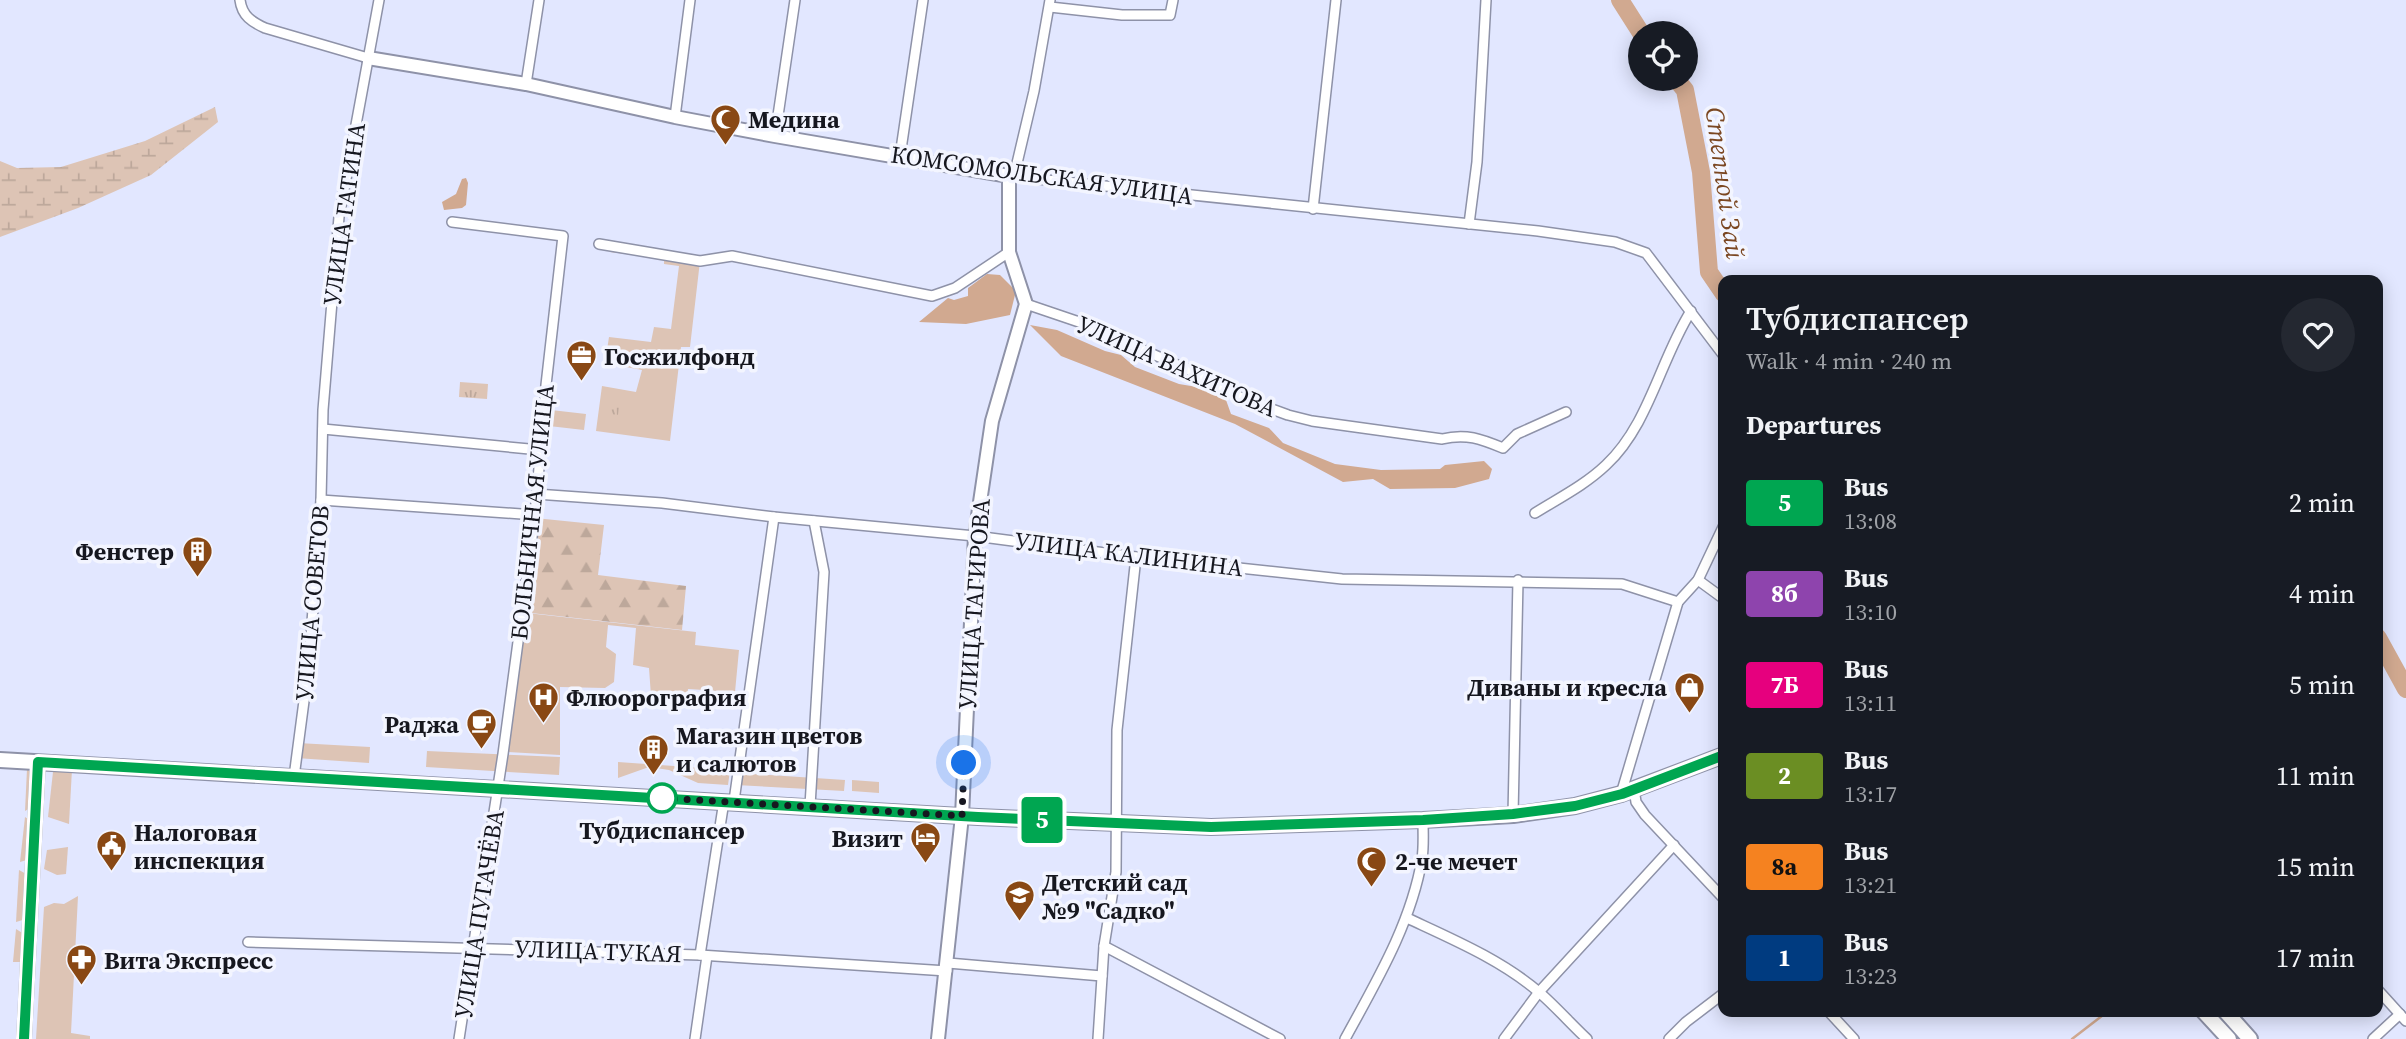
<!DOCTYPE html>
<meta charset="utf-8">
<style>
body{margin:0;font-family:"Source Serif 4",serif;background:#242831;color:#f1f3f6;height:100vh;display:flex;flex-direction:column;font-size:26px;white-space:nowrap}
*{box-sizing:border-box;margin:0}
p{font-size:23px;color:#9ea1a6}
.icon{flex:none;width:38px;height:38px;fill:none;stroke:currentColor;stroke-width:2;stroke-linecap:round;stroke-linejoin:round}
.map{position:relative;flex:1;overflow:hidden}
.details{position:absolute;left:1718px;top:275px;width:665px;height:742px;display:flex;flex-direction:column;background:#171b24;border-radius:14px;box-shadow:0 4px 18px #0003}
.details>*{flex:none}
.badge{padding:0 14px;border-radius:5px;font-size:24px;line-height:46px}
.buttons{position:absolute;left:1628px;top:21px;display:grid;gap:14px}
.buttons a{display:grid;place-items:center;width:70px;height:70px;border-radius:50%;background:#171b24;box-shadow:0 4px 18px #0003;font-size:35px}
.you{position:absolute;width:35px;height:35px;margin:-18px;border:5px solid #fff;border-radius:50%;background:#1a73e8;box-shadow:0 0 0 10px #1a73e833}
.map>.badge{position:absolute;translate:-50% -50%;box-shadow:0 0 0 4px #fff}
h2{padding:0 28px;font-size:26px;line-height:63px}
.round{display:grid;place-items:center;flex:none;width:74px;height:74px;border-radius:37px;background:#242831}
.summary{display:flex;align-items:center;justify-content:space-between;height:119px;padding:0 28px}
h1{font-size:33px;font-weight:600;line-height:52px}
ul{padding:0;list-style:none}
li{display:flex;align-items:center;gap:21px;height:91px;padding:0 28px}
li div{flex:1}
li b{display:block;font-size:26px}
li em{font-style:normal}
li .badge{min-width:77px;font-weight:700;text-align:center}
.map>svg:first-child{display:block}
.green{fill:#ddc4b5}
.forest{fill:url(#forest-firs)}
.wetland{fill:url(#wetland-marsh)}
.park{fill:url(#park-tufts)}
.water{fill:#d1a990}
.lines{fill:none;stroke-linecap:round;stroke-linejoin:round}
.stream{stroke:#d1a990;stroke-width:2.5}
.river{stroke:#d1a990;stroke-width:18}
.street-casing{stroke:#8e92a8;stroke-width:12}
.secondary-casing{stroke:#8e92a8;stroke-width:16}
.primary-casing{stroke:#8e92a8;stroke-width:18}
.street{stroke:#fff;stroke-width:9}
.secondary{stroke:#fff;stroke-width:12}
.primary{stroke:#fff;stroke-width:14}
.line-casing{stroke:#fff;stroke-width:16}
.line{stroke:#00a651;stroke-width:10}
.walk{stroke:#16171f;stroke-width:7;stroke-dasharray:0 12.6}
.stop-dot{fill:#fff;stroke:#00a651;stroke-width:3.5}
.labels{text-anchor:middle;dominant-baseline:central;stroke-width:7;stroke-linejoin:round;paint-order:stroke}
.poi-label{font-size:24px;font-weight:bold;fill:#16171f;stroke:#f3f5ff;text-anchor:start}
.street-label{font-size:24px;fill:#16171f;stroke:#f3f5ff}
.stop-label{font-size:24px;font-weight:bold;fill:#16171f;stroke:#f3f5ff}
.water-label{font-size:26px;font-style:italic;fill:#7b4722;stroke:#f3f5ff}
</style>
<div class="map">
<svg width="2406" height="1039" viewBox="0 0 2406 1039">
<defs>
<pattern id="forest-firs" width="22" height="20" patternUnits="userSpaceOnUse" patternTransform="scale(1.75)"><rect width="22" height="20" fill="#ddc4b5"/><path d="M5 1l3.5 6h-7zM16 11l3.5 6h-7z" fill="#bda89b"/></pattern>
<pattern id="wetland-marsh" width="20" height="14" patternUnits="userSpaceOnUse" patternTransform="scale(1.75)"><rect width="20" height="14" fill="#ddc4b5"/><path d="M1 5h8M5 5V1M11 12h8M15 12V8" fill="none" stroke="#bda89b"/></pattern>
<pattern id="park-tufts" width="24" height="20" patternUnits="userSpaceOnUse" patternTransform="scale(1.75)"><rect width="24" height="20" fill="#ddc4b5"/><path d="M3 7l-1-3M5 7V3M7 7l1-3M15 17l-1-3M17 17v-4M19 17l1-3" fill="none" stroke="#bda89b"/></pattern>
</defs>
<rect width="100%" height="100%" fill="#e2e7ff"/>
<g class="green">
<path d="M611,246L700,261L690,347H681L670,441L596,431L602,386L636,392L642,370L605,363L609,337L651,342L654,327L671,329L679,266L664,264V259L610,252Z"/>
<path d="M551,410L586,414L584,430L549,426Z"/>
<path d="M527,613L696,632L695,645L739,650L735,692L688,689L687,697L651,696L649,668L633,665L636,628L608,625L606,647L616,654L614,682L605,688L560,687V755L506,752Z"/>
<path d="M298,743L370,747L369,763L296,758Z"/>
<path d="M427,751L560,757L559,775L426,767Z"/>
<path d="M618,762L730,770L728,785L698,783L669,770L649,767L618,778Z"/>
<path d="M27,769L32,773V807L25,811Z"/>
<path d="M59,769H72L69,824L48,817L53,772Z"/>
<path d="M738,773L845,780L844,791L736,785Z"/>
<path d="M852,780L879,782V793L852,791Z"/>
<path d="M25,817L31,821L30,859L20,862Z"/>
<path d="M68,847L66,874L57,875L44,869L47,850Z"/>
<path d="M19,870L28,875L26,919L16,922Z"/>
<path d="M78,896L71,1033L90,1036V1039H36L44,907L54,903L64,904Z"/>
<path d="M16,929L24,934L22,962H13Z"/>
</g>
<path class="forest" d="M535,518L604,525L598,575L686,586L682,630L522,612Z"/>
<path class="wetland" d="M215,107L218,122L151,175L78,208L0,237V161L17,168L61,167L145,141Z"/>
<g class="park">
<path d="M612,348L628,351L626,364L610,361Z"/>
<path d="M460,382L488,384L487,399L459,397Z"/>
<path d="M605,391L621,393L618,415L602,413Z"/>
</g>
<g class="water">
<path d="M466,178L468,183L466,205L462,208L444,210L442,202L456,194L462,179Z"/>
<path d="M987,274L1000,275L1016,291L1010,315L966,324L919,322L948,298L954,300L968,296V288Z"/>
<path d="M1030,325L1057,330L1105,351L1121,355L1135,367L1179,384L1203,388L1226,400L1231,414L1269,428L1283,443L1335,464L1381,470L1440,469L1445,465L1484,461L1492,469L1489,479L1455,488L1390,489L1373,479L1343,482L1235,424L1061,356Z"/>
</g>
<g class="lines">
<path class="stream" d="M2072,1039L2107,1012"/>
<g class="river">
<path d="M1620,0L1641,33"/>
<path d="M1676,79L1685,90L1701,172L1709,272L1724,294"/>
<path d="M2378,638L2406,689"/>
</g>
<defs>
<g id="street">
<path d="M240,0C242,16 252,22 265,28L368,58"/>
<path d="M1050,7L1122,15H1170L1173,0"/>
<path d="M526,84L539,0"/>
<path d="M675,117L690,0"/>
<path d="M775,136L795,0"/>
<path d="M900,156L923,0"/>
<path d="M1009,176L1538,231L1615,242L1646,253L1724,356"/>
<path d="M1014,176L1034,91L1050,0"/>
<path d="M1313,209L1336,0"/>
<path d="M452,222L563,236L546,385L535,515L503,754L459,1039"/>
<path d="M1469,224L1477,162L1486,0"/>
<path d="M599,244L700,261L732,256L932,296L955,288L1009,252"/>
<path d="M1026,304L1082,323L1191,371L1242,398L1288,415L1312,421L1442,439C1466,433 1481,439 1503,448L1517,434L1566,412"/>
<path d="M323,429L540,450"/>
<path d="M536,494L662,503L774,517L975,536L1136,557L1342,579L1622,584L1678,602"/>
<path d="M321,500L535,515"/>
<path d="M1535,513C1559,498 1585,485 1606,465C1649,425 1660,360 1691,311"/>
<path d="M1698,580L1724,599"/>
<path d="M294,777L309,663L321,500L323,410L339,217L379,0"/>
<path d="M1634,789L1636,802L1645,815L1724,899"/>
<path d="M1621,794L1678,602L1698,580L1724,525"/>
<path d="M734,801L774,517"/>
<path d="M810,806L824,572L814,521"/>
<path d="M1513,815L1518,580"/>
<path d="M1407,918C1452,939 1502,960 1540,993C1556,1007 1571,1024 1587,1039"/>
<path d="M248,942L700,955L947,971"/>
<path d="M1104,946L1280,1039"/>
<path d="M700,955L724,801"/>
<path d="M948,963L1102,976"/>
<path d="M2378,990L2406,1021"/>
<path d="M1829,1012L1854,1039"/>
<path d="M695,1039L707,956"/>
<path d="M1098,1039L1104,946L1116,872L1117,730L1136,557"/>
<path d="M1345,1039C1376,982 1411,924 1422,859C1424,846 1423,833 1423,820"/>
<path d="M1504,1039L1539,992L1674,845"/>
<path d="M1669,1039L1686,1022L1724,993"/>
<path d="M2373,1039L2400,1014"/>
</g>
<g id="secondary">
<path d="M368,58L526,84L675,117L775,136L1009,176V252L1026,304L992,421L975,536L962,816L938,1039"/>
<path d="M24,1039L38,762"/>
</g>
<g id="primary">
<path d="M0,760L978,817L1211,827L1423,820L1513,815L1575,806L1621,794L1724,755"/>
<path d="M2204,1012L2229,1039"/>
<path d="M2226,1012L2250,1039"/>
</g>
</defs>
<use href="#street" class="street-casing"/>
<use href="#secondary" class="secondary-casing"/>
<use href="#primary" class="primary-casing"/>
<use href="#street" class="street"/>
<use href="#secondary" class="secondary"/>
<use href="#primary" class="primary"/>
</g>
<g class="lines">
<defs>
<path id="line" d="M24,1039L38,762L978,817L1211,827L1423,820L1513,814L1575,806L1622,794L1724,755"/>
</defs>
<use href="#line" class="line-casing"/>
<use href="#line" class="line"/>
<path class="walk" d="M662,798L962,816L964,763"/>
</g>
<defs>
<symbol id="mosque-pin" viewBox="-11 -11 22 30"><path d="M0 17L-7.5 6A9.5 9.5 0 1 1 7.5 6Z" fill="#894814" stroke="#f3f5ff"/><path d="M3.5-4.9A6 6 0 1 0 3.5 4.9A5 5 0 1 1 3.5-4.9Z" fill="#fff"/></symbol>
<symbol id="office-pin" viewBox="-11 -11 22 30"><path d="M0 17L-7.5 6A9.5 9.5 0 1 1 7.5 6Z" fill="#894814" stroke="#f3f5ff"/><path d="M-6-3h4V-5.5h4V-3h4V5H-6ZM-1-4.5V-3h2v-1.5ZM-6 0V1H6V0Z" fill="#fff"/></symbol>
<symbol id="building-pin" viewBox="-11 -11 22 30"><path d="M0 17L-7.5 6A9.5 9.5 0 1 1 7.5 6Z" fill="#894814" stroke="#f3f5ff"/><path d="M-4-6H4V6H1V3H-1V6H-4ZM-2.5-4.3h1.7v1.8h-1.7ZM.8-4.3h1.7v1.8H.8ZM-2.5-1h1.7V.8h-1.7ZM.8-1h1.7V.8H.8Z" fill="#fff"/></symbol>
<symbol id="shop-pin" viewBox="-11 -11 22 30"><path d="M0 17L-7.5 6A9.5 9.5 0 1 1 7.5 6Z" fill="#894814" stroke="#f3f5ff"/><path d="M-5-2.5h2.3a2.7 3.5 0 0 1 5.4 0H5L5.5 6h-11ZM-1.5-2.5h3a1.5 2.3 0 0 0-3 0Z" fill="#fff"/></symbol>
<symbol id="hospital-pin" viewBox="-11 -11 22 30"><path d="M0 17L-7.5 6A9.5 9.5 0 1 1 7.5 6Z" fill="#894814" stroke="#f3f5ff"/><path d="M-5-5h3v3.5h4V-5h3V5h-3V1.5h-4V5h-3Z" fill="#fff"/></symbol>
<symbol id="cafe-pin" viewBox="-11 -11 22 30"><path d="M0 17L-7.5 6A9.5 9.5 0 1 1 7.5 6Z" fill="#894814" stroke="#f3f5ff"/><path d="M-5.5-4.5H6V0H3Q3 3.5 0 3.5H-2.5Q-5.5 3.5-5.5 0ZM3-3.2v2h1.7v-2ZM-6 4.5H4V6H-6Z" fill="#fff"/></symbol>
<symbol id="hotel-pin" viewBox="-11 -11 22 30"><path d="M0 17L-7.5 6A9.5 9.5 0 1 1 7.5 6Z" fill="#894814" stroke="#f3f5ff"/><path d="M-6-4.5h1.5V1H6V5H4.5V3h-9V5H-6ZM-4 0a1.8 1.8 0 1 1 3.6 0ZM.5 0V-2.5h3Q6-2.5 6 0Z" fill="#fff"/></symbol>
<symbol id="civic-pin" viewBox="-11 -11 22 30"><path d="M0 17L-7.5 6A9.5 9.5 0 1 1 7.5 6Z" fill="#894814" stroke="#f3f5ff"/><path d="M-.6-6.5H3V-4.5H.6V-3L4-1V1h2V6H-6V1h2V-1L-.6-3ZM-1.2 2.5V6h2.4V2.5Z" fill="#fff"/></symbol>
<symbol id="school-pin" viewBox="-11 -11 22 30"><path d="M0 17L-7.5 6A9.5 9.5 0 1 1 7.5 6Z" fill="#894814" stroke="#f3f5ff"/><path d="M0-5L7-2L0 1L-7-2ZM-4 1L0 2.5L4 1V4Q0 6-4 4Z" fill="#fff"/></symbol>
<symbol id="pharmacy-pin" viewBox="-11 -11 22 30"><path d="M0 17L-7.5 6A9.5 9.5 0 1 1 7.5 6Z" fill="#894814" stroke="#f3f5ff"/><path d="M-2-6h4v4h4v4h-4v4h-4v-4h-4v-4h4Z" fill="#fff"/></symbol>
</defs>
<g fill-rule="evenodd">
<use href="#mosque-pin" x="708" y="102" width="35" height="47"/>
<use href="#office-pin" x="564" y="338" width="35" height="47"/>
<use href="#building-pin" x="180" y="534" width="35" height="47"/>
<use href="#shop-pin" x="1672" y="670" width="35" height="47"/>
<use href="#hospital-pin" x="526" y="680" width="35" height="47"/>
<use href="#cafe-pin" x="464" y="706" width="35" height="47"/>
<use href="#building-pin" x="636" y="732" width="35" height="47"/>
<use href="#hotel-pin" x="908" y="820" width="35" height="47"/>
<use href="#civic-pin" x="94" y="828" width="35" height="47"/>
<use href="#mosque-pin" x="1354" y="844" width="35" height="47"/>
<use href="#school-pin" x="1002" y="878" width="35" height="47"/>
<use href="#pharmacy-pin" x="64" y="942" width="35" height="47"/>
</g>
<circle class="stop-dot" cx="662" cy="798" r="14"/>
<g class="labels">
<g class="poi-label">
<text x="748" y="119">Медина</text>
<text x="604" y="356">Госжилфонд</text>
<text x="174" y="551" text-anchor="end">Фенстер</text>
<text x="1667" y="687" text-anchor="end">Диваны и кресла</text>
<text x="566" y="697">Флюорография</text>
<text x="459" y="724" text-anchor="end">Раджа</text>
<text x="676" y="735">Магазин цветов<tspan x="676" dy="28">и салютов</tspan></text>
<text x="134" y="832">Налоговая<tspan x="134" dy="28">инспекция</tspan></text>
<text x="903" y="838" text-anchor="end">Визит</text>
<text x="1395" y="861">2-че мечет</text>
<text x="1042" y="882">Детский сад<tspan x="1042" dy="28">№9 "Садко"</tspan></text>
<text x="104" y="960">Вита Экспресс</text>
</g>
<g class="street-label">
<text transform="translate(1042 175) rotate(8)">КОМСОМОЛЬСКАЯ УЛИЦА</text>
<text transform="translate(344 214) rotate(-82)">УЛИЦА ГАТИНА</text>
<text transform="translate(1177 366) rotate(24)">УЛИЦА ВАХИТОВА</text>
<text transform="translate(532 512) rotate(-84)">БОЛЬНИЧНАЯ УЛИЦА</text>
<text transform="translate(1129 554) rotate(7)">УЛИЦА КАЛИНИНА</text>
<text transform="translate(312 603) rotate(-85)">УЛИЦА СОВЕТОВ</text>
<text transform="translate(974 604) rotate(-86)">УЛИЦА ТАГИРОВА</text>
<text transform="translate(479 914) rotate(-81)">УЛИЦА ПУГАЧЁВА</text>
<text transform="translate(598 951) rotate(2)">УЛИЦА ТУКАЯ</text>
</g>
<g class="stop-label">
<text x="662" y="830">Тубдиспансер</text>
</g>
<g class="water-label">
<text transform="translate(1725 183) rotate(82)">Степной Зай</text>
</g>
</g>
</svg>
<div class="buttons">
<a><svg class="icon" aria-label="locate" viewBox="0 0 24 24"><circle cx="12" cy="12" r="6"/><path d="M12 2v4M12 18v4M2 12h4M18 12h4"/></svg></a>
</div>
<div class="you" style="left:964px;top:763px"></div>
<b class="badge" style="left:1042px;top:820px;background:#00a651;color:#fff">5</b>
<section class="details">
<div class="summary"><div><h1>Тубдиспансер</h1><p>Walk · 4 min · 240 m</p></div><a class="round"><svg class="icon" aria-label="heart" viewBox="0 0 24 24"><path d="M12 20l-8-8c-3-5 5-10 8-4 3-6 11-1 8 4z"/></svg></a></div>
<h2>Departures</h2>
<ul>
<li><span class="badge" style="background:#00a651;color:#fff">5</span><div><b>Bus</b><p>13:08</p></div><em>2 min</em></li>
<li><span class="badge" style="background:#8e44ad;color:#fff">8б</span><div><b>Bus</b><p>13:10</p></div><em>4 min</em></li>
<li><span class="badge" style="background:#e6007e;color:#fff">7Б</span><div><b>Bus</b><p>13:11</p></div><em>5 min</em></li>
<li><span class="badge" style="background:#6b8e23;color:#fff">2</span><div><b>Bus</b><p>13:17</p></div><em>11 min</em></li>
<li><span class="badge" style="background:#f58220;color:#111">8а</span><div><b>Bus</b><p>13:21</p></div><em>15 min</em></li>
<li><span class="badge" style="background:#003b80;color:#fff">1</span><div><b>Bus</b><p>13:23</p></div><em>17 min</em></li>
</ul>
</section>
</div>
